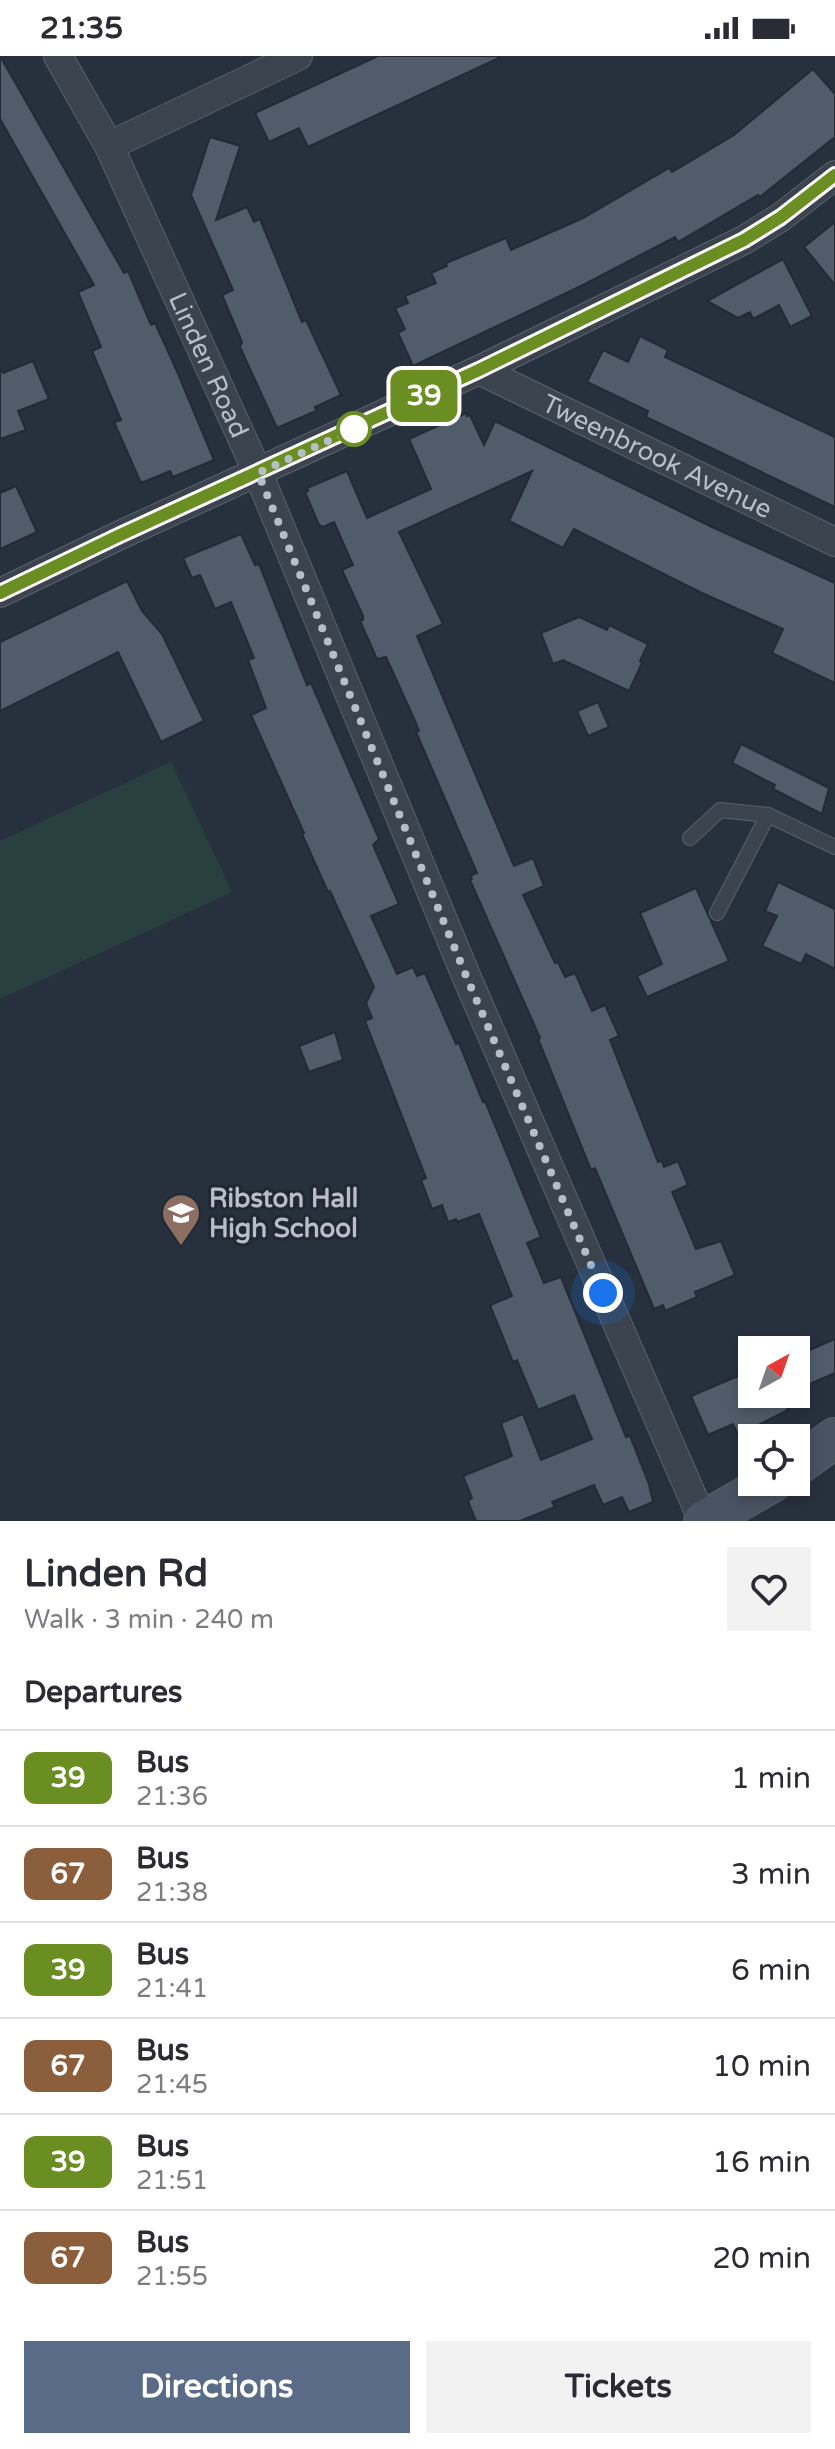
<!DOCTYPE html>
<meta charset="utf-8">
<style>
body{margin:0;font-family:"Varela Round",sans-serif;background:#f2f2f3;color:#2b2b33;height:100vh;display:flex;flex-direction:column;font-size:30px;white-space:nowrap}
*{box-sizing:border-box;margin:0}
p{font-size:26px;color:#7c7c81}
.icon{flex:none;width:44px;height:44px;fill:none;stroke:currentColor;stroke-width:2;stroke-linecap:round;stroke-linejoin:round}
.map{position:relative;height:1465px;overflow:hidden}
.details{display:flex;flex-direction:column;background:#fff;flex:1}
.details>*{flex:none}
.badge{padding:0 16px;border-radius:12px;font-size:28px;line-height:52px}
.needle{width:52px;rotate:40deg}
.tools{position:absolute;left:738px;top:1280px;display:grid;gap:16px}
.tools a{display:grid;place-items:center;width:72px;height:72px;border-radius:0px;background:#fff;box-shadow:0 4px 12px #0003;font-size:40px}
.you{position:absolute;width:40px;height:40px;margin:-20px;border:6px solid #fff;border-radius:50%;background:#1a73e8;box-shadow:0 0 0 12px #1a73e833}
.map>.badge{position:absolute;translate:-50% -50%;box-shadow:0 0 0 4px #fff}
h2{padding:0 24px;font-size:30px;line-height:72px}
.round{display:grid;place-items:center;flex:none;width:84px;height:84px;border-radius:0px;background:#f2f2f3}
.head{display:flex;align-items:center;justify-content:space-between;height:136px;padding:0 24px}
h1{font-size:38px;font-weight:800;line-height:60px}
.button{display:flex;gap:16px;margin-top:auto;padding:16px 24px}
.button a{flex:1;height:92px;border-radius:0px;background:#5a6b88;color:#fff;font-size:32px;font-weight:800;line-height:92px;text-align:center}
.button a+a{background:#f2f2f3;color:#2b2b33}
ul{padding:0;list-style:none}
li{display:flex;align-items:center;gap:24px;height:96px;padding:0 24px;border-top:2px solid #e1e1e2}
li div{flex:1}
li b{display:block;font-size:30px}
li em{font-style:normal}
li .badge{min-width:88px;font-weight:700;text-align:center}
.status{display:flex;justify-content:space-between;align-items:center;height:56px;padding:0 40px;background:#fff;direction:ltr}
.status svg{height:22px;fill:currentColor}
.map>svg:first-child{display:block}
.green{fill:#2a3f40}
.building{fill:#505c69;stroke:#222a35;stroke-width:2}
.lines{fill:none;stroke-linecap:round;stroke-linejoin:round}
.lane-casing{stroke:#59616c;stroke-width:16}
.street-casing{stroke:#59616c;stroke-width:30}
.secondary-casing{stroke:#59616c;stroke-width:42}
.lane{stroke:#3b434e;stroke-width:14}
.street{stroke:#3b434e;stroke-width:28}
.secondary{stroke:#495361;stroke-width:40}
.line-casing{stroke:#fff;stroke-width:18}
.line{stroke:#6b8e23;stroke-width:12}
.walk{stroke:#b7bec9;stroke-width:8;stroke-dasharray:0 14.4}
.stop-dot{fill:#fff;stroke:#6b8e23;stroke-width:4}
.labels{text-anchor:middle;dominant-baseline:central;stroke-width:6;stroke-linejoin:round;paint-order:stroke}
.street-label{font-size:26px;fill:#b7bec9;stroke:#202833}
.poi-label{font-size:26px;font-weight:bold;fill:#b7bec9;stroke:#202833;text-anchor:start}
</style>
<div class="status"><b>21:35</b><svg viewBox="0 0 49 12"><path d="M0 12V9h3v3zM5 12V6h3v6zM10 12V3h3v9zM15 12V0h3v12zM26 1h20v11H26zM47 4h2v5h-2z"/></svg></div>
<div class="map">
<svg width="835" height="1465" viewBox="0 0 835 1465">
<rect width="100%" height="100%" fill="#27313e"/>
<path class="green" d="M171,706L232,836L0,943V785Z"/>
<g class="building">
<path d="M0,0L124,217L128,215L151,269L155,267L176,313L214,404L173,421L170,415L141,427L114,366L121,364L92,295L101,291L78,236L94,229L0,63Z"/>
<path d="M378,0H503L308,91L299,72L269,86L255,57Z"/>
<path d="M813,13L835,38V81L760,141L758,139L678,186L675,181L583,229L413,310L398,277L405,273L395,252L408,247L405,240L436,227L431,217L447,210L446,207L506,182L511,194L583,162L669,112L672,116L734,79Z"/>
<path d="M210,81L240,90L216,164L247,151L254,166L260,163L302,266L306,264L341,339L315,351L316,355L277,372L245,302L240,291L242,286L222,239L233,234L191,139Z"/>
<path d="M835,166V229L804,191Z"/>
<path d="M783,203L812,260L790,271L779,249L753,263L750,256L738,262L707,245Z"/>
<path d="M640,280L668,294L665,301L835,381V451L646,361L648,355L587,326L603,294L628,306Z"/>
<path d="M33,305L49,343L18,355L26,374L0,383V312L3,317Z"/>
<path d="M466,357L467,360L470,359L484,389L495,365L712,471L835,527V627L772,597L783,573L702,537L574,473L563,492L509,465L532,415L399,476L443,568L417,580L514,810L533,802L544,830L523,839L555,907L558,906L565,921L575,917L592,955L605,949L619,980L610,984L658,1106L662,1105L664,1111L678,1105L688,1129L672,1136L696,1193L721,1185L735,1219L695,1236L697,1241L665,1255L663,1249L654,1253L595,1112L591,1114L538,983L540,982L470,824L472,823L470,820L477,817L416,676L419,675L415,665L386,601L377,603L360,565L363,564V560L342,514L353,509L334,466L323,471L319,469L305,436L308,435L307,432L347,415L367,462L431,433L409,383Z"/>
<path d="M16,430L37,476L0,493V437Z"/>
<path d="M241,478L255,509L259,508L307,629L311,627L379,783L373,789L399,848L371,860L397,918L413,911L417,920L425,917L456,988L459,987L483,1046L485,1045L541,1181L527,1187L544,1227L561,1221L626,1381L630,1380L649,1428L653,1446L629,1456L622,1441L603,1449L594,1429L552,1446L555,1451L520,1465H476L468,1445L472,1442L463,1420L512,1400L501,1367L523,1358L541,1404L592,1383L574,1339L538,1354L517,1304L513,1306L490,1249L512,1240L479,1158L457,1166L456,1163L448,1166L442,1149L432,1153L421,1124L426,1122L365,965L372,962L366,947L374,931L330,835L328,836L302,778L304,777L251,659L266,652L248,604L254,602L231,546L215,553L200,519L192,522L183,502Z"/>
<path d="M127,525L142,555L162,578L204,665L161,686L118,596L0,655V586Z"/>
<path d="M579,561L607,574L609,569L648,588L640,605L642,607L629,635L563,604L553,608L541,577Z"/>
<path d="M598,646L609,671L588,680L577,655Z"/>
<path d="M741,688L829,732L822,758L773,733L775,729L732,707Z"/>
<path d="M778,826L835,853V913L806,898L801,908L762,890L777,860L765,855Z"/>
<path d="M696,832L729,905L647,941L637,920L662,908L640,857Z"/>
<path d="M335,976L343,1004L309,1016L299,990Z"/>
<path d="M835,1283V1317L796,1334V1300Z"/>
<path d="M738,1320L746,1338H781L788,1354L738,1379L733,1368L708,1379L691,1340Z"/>
</g>
<g class="lines">
<defs>
<g id="lane">
<path d="M690,782L720,754L768,759L835,791"/>
<path d="M717,857L768,759"/>
</g>
<g id="street">
<path id="s1" d="M58,0L109,90L258,417L467,922L703,1465"/>
<path d="M109,90L298,0"/>
<path id="s2" d="M479,314L835,486"/>
<path d="M0,537L118,480L479,314L744,184L781,161L835,119"/>
</g>
<g id="secondary">
<path d="M796,1410L835,1382"/>
<path d="M704,1465L772,1426"/>
</g>
</defs>
<use href="#lane" class="lane-casing"/>
<use href="#street" class="street-casing"/>
<use href="#secondary" class="secondary-casing"/>
<use href="#lane" class="lane"/>
<use href="#street" class="street"/>
<use href="#secondary" class="secondary"/>
</g>
<g class="lines">
<defs>
<path id="line" d="M0,537L118,480L479,314L744,184L781,161L835,119"/>
</defs>
<use href="#line" class="line-casing"/>
<use href="#line" class="line"/>
<path class="walk" d="M354,373L258,417L467,922L603,1237"/>
</g>
<defs>
<symbol id="school-pin" viewBox="-11 -11 22 30"><path d="M0 17L-7.5 6A9.5 9.5 0 1 1 7.5 6Z" fill="#8d6e63" stroke="#202833"/><path d="M0-5L7-2L0 1L-7-2ZM-4 1L0 2.5L4 1V4Q0 6-4 4Z" fill="#fff"/></symbol>
</defs>
<g fill-rule="evenodd">
<use href="#school-pin" x="159" y="1135" width="44" height="60"/>
</g>
<circle class="stop-dot" cx="354" cy="373" r="16"/>
<g class="labels">
<g class="street-label">
<text stroke="none"><textPath href="#s1" startOffset="344">Linden Road</textPath></text>
<text stroke="none"><textPath href="#s2" startOffset="198">Tweenbrook Avenue</textPath></text>
</g>
<g class="poi-label">
<text x="209" y="1142">Ribston Hall<tspan x="209" dy="30">High School</tspan></text>
</g>
</g>
</svg>
<div class="tools">
<a><svg class="needle" viewBox="-14 -14 28 28"><path d="M0-13l5 13h-10z" fill="#e53935"/><path d="M0 13l5-13h-10z" fill="#7c7c81"/></svg></a>
<a><svg class="icon" aria-label="locate" viewBox="0 0 24 24"><circle cx="12" cy="12" r="6"/><path d="M12 2v4M12 18v4M2 12h4M18 12h4"/></svg></a>
</div>
<div class="you" style="left:603px;top:1237px"></div>
<b class="badge" style="left:424px;top:340px;background:#6b8e23;color:#fff">39</b>
</div>
<section class="details">
<div class="head"><div><h1>Linden Rd</h1><p>Walk · 3 min · 240 m</p></div><a class="round"><svg class="icon" aria-label="heart" viewBox="0 0 24 24"><path d="M12 20l-8-8c-3-5 5-10 8-4 3-6 11-1 8 4z"/></svg></a></div>
<h2>Departures</h2>
<ul>
<li><span class="badge" style="background:#6b8e23;color:#fff">39</span><div><b>Bus</b><p>21:36</p></div><em>1 min</em></li>
<li><span class="badge" style="background:#8b5e3c;color:#fff">67</span><div><b>Bus</b><p>21:38</p></div><em>3 min</em></li>
<li><span class="badge" style="background:#6b8e23;color:#fff">39</span><div><b>Bus</b><p>21:41</p></div><em>6 min</em></li>
<li><span class="badge" style="background:#8b5e3c;color:#fff">67</span><div><b>Bus</b><p>21:45</p></div><em>10 min</em></li>
<li><span class="badge" style="background:#6b8e23;color:#fff">39</span><div><b>Bus</b><p>21:51</p></div><em>16 min</em></li>
<li><span class="badge" style="background:#8b5e3c;color:#fff">67</span><div><b>Bus</b><p>21:55</p></div><em>20 min</em></li>
</ul>
<div class="button"><a>Directions</a><a>Tickets</a></div>
</section>
